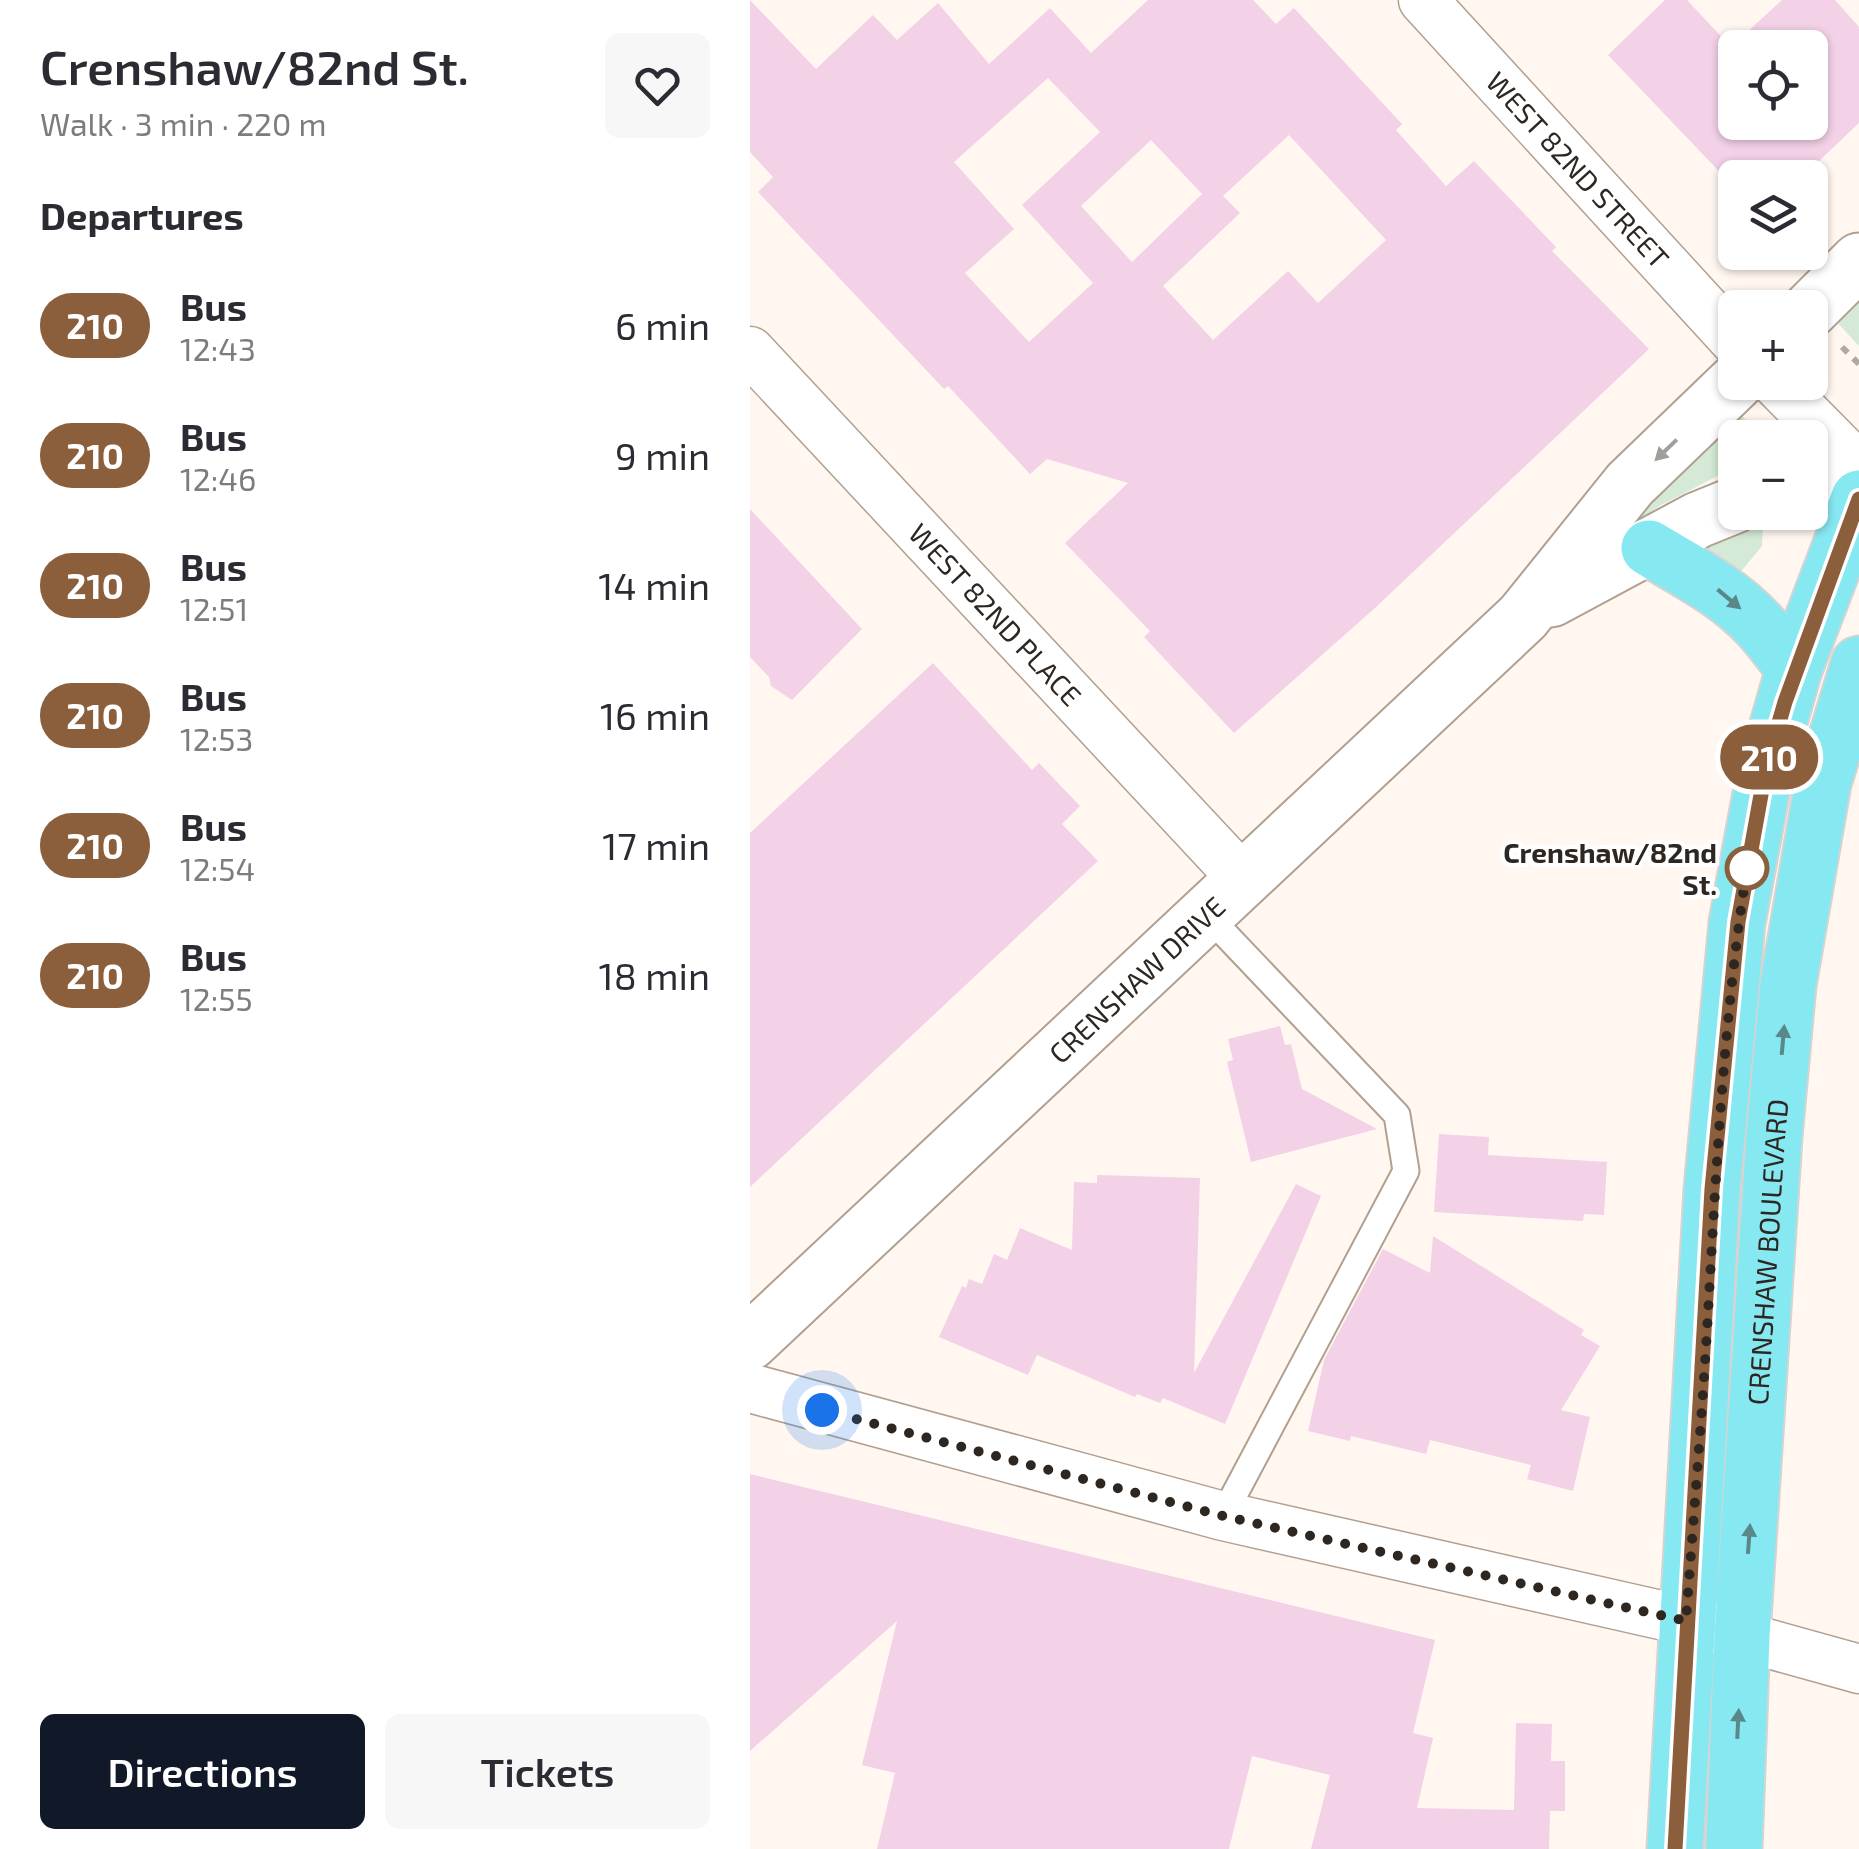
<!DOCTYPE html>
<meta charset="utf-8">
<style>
body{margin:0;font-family:"Exo 2",sans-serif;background:#f7f7f7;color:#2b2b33;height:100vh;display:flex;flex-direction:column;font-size:38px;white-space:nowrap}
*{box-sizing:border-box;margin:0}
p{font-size:32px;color:#7c7c81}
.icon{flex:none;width:55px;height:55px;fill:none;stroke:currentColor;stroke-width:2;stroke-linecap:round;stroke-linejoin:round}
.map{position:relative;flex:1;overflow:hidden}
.side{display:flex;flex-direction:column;background:#fff;width:750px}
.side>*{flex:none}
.badge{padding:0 20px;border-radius:32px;font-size:35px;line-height:65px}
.fabs{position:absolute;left:968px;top:30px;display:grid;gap:20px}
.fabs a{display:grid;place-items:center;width:110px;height:110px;border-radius:15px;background:#fff;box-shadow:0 2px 8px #0004;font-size:50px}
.you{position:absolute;width:50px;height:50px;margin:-25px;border:8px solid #fff;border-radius:50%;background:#1a73e8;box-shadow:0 0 0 15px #1a73e833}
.map>.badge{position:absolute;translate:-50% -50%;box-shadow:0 0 0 5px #fff}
h2{padding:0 40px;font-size:38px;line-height:90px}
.round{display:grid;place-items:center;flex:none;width:105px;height:105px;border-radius:15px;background:#f7f7f7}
.headline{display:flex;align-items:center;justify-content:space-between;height:170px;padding:0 40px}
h1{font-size:48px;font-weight:600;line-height:75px}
.button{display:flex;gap:20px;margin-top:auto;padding:20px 40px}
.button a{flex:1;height:115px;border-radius:15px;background:#111827;color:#fff;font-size:40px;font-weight:600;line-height:115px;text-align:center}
.button a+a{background:#f7f7f7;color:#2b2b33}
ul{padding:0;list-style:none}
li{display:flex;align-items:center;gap:30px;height:130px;padding:0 40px}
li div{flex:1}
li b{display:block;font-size:38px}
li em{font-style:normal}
li .badge{min-width:110px;font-weight:700;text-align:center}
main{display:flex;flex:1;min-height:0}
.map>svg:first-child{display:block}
.green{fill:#d4ead7}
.building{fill:#f3d1e7;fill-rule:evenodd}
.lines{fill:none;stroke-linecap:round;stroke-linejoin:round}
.lane-casing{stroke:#b1a090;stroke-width:29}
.street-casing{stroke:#b1a090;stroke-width:51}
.secondary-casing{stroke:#b1a090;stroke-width:59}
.primary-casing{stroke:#d5d4d3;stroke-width:59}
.path{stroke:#b0a9a2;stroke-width:6;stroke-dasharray:8 8;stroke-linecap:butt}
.lane{stroke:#fff;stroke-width:25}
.street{stroke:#fff;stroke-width:48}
.secondary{stroke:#fff;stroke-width:55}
.primary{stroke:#86e8f1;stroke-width:55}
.oneway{fill:#a19e9b}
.oneway2{fill:#5a8889}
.line-casing{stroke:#fff;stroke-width:22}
.line{stroke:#8b5e3c;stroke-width:15}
.walk{stroke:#2e2721;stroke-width:10;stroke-dasharray:0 18}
.stop-dot{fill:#fff;stroke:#8b5e3c;stroke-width:5}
.labels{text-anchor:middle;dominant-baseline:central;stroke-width:8;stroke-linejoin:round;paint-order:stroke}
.street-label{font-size:28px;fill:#2e2721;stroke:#fff}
.stop-label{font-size:28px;font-weight:bold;fill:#2e2721;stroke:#fff;text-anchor:end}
</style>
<main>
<section class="side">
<div class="headline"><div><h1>Crenshaw/82nd St.</h1><p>Walk · 3 min · 220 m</p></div><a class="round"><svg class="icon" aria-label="heart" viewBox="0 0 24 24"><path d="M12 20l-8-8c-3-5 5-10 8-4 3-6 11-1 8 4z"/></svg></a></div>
<h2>Departures</h2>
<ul>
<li><span class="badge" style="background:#8b5e3c;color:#fff">210</span><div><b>Bus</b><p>12:43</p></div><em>6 min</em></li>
<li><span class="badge" style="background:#8b5e3c;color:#fff">210</span><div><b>Bus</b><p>12:46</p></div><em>9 min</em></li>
<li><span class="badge" style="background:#8b5e3c;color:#fff">210</span><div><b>Bus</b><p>12:51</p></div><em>14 min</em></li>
<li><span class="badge" style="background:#8b5e3c;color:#fff">210</span><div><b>Bus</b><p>12:53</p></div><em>16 min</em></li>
<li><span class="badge" style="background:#8b5e3c;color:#fff">210</span><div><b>Bus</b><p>12:54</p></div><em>17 min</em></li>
<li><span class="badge" style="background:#8b5e3c;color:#fff">210</span><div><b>Bus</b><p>12:55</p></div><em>18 min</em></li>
</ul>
<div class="button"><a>Directions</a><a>Tickets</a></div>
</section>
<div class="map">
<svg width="1109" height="1849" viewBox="0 0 1109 1849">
<rect width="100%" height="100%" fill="#fff7f0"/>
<g class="green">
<path d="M1109,293V346L1085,320Z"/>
<path d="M988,412L1013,437L985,438V467L911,505L865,537Z"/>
<path d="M1013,520L1012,546L983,581L954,561L951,544Z"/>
</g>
<g class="building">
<path d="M0,0L66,69L123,15L147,40L188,3L239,64L300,8L341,53L398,0H503L526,24L544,8L652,124L646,130L696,186L724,161L806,247L802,251L899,349L625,608L484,733L394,637L400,631L315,543L378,483L297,459L280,474L198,386L194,389L8,192L23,177L0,152ZM298,78L350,132L272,205L343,283L279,342L215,273L264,229L204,162ZM539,135L636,240L568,303L538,271L463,340L413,286L490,213L473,196ZM401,140L452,194L382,262L331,206Z"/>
<path d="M915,0H937L981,47L1032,0H1085L1109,27V123L1051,178H985V188L858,55ZM981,48H1060V122H985V52Z"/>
<path d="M0,509L112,629L42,700L21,686L19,677L0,657Z"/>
<path d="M183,663L282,770L289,763L330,806L312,824L348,861L0,1187V833Z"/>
<path d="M530,1026L535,1045L541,1044L552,1089L627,1129L501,1162L477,1062L483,1060L478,1039Z"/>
<path d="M689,1134L739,1137L738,1155L857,1162L854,1215L834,1214L833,1221L684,1212Z"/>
<path d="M347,1175L450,1178L444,1373L546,1184L571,1196L475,1424L413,1398L410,1403L387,1394L385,1397L287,1355L278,1375L189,1337L212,1286L216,1288L219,1279L232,1284L244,1254L257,1260L270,1228L322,1250L324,1182L347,1183Z"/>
<path d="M683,1236L834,1330L831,1335L850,1346L811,1410L840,1417L823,1491L777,1479L781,1465L680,1440L676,1454L601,1436L600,1441L558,1431L574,1360L633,1249L680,1273Z"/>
<path d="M0,1474L685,1640L663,1733L683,1738L667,1808L764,1810L766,1723L802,1724L801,1761H815V1811H800L799,1849H561L580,1775L502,1756L479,1849H127L145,1773L112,1765L147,1621L0,1751Z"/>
</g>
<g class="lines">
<defs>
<path id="lane" d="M456,914L647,1115L656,1171L473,1516"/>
<g id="street">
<path id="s1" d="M673,0L985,341"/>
<path id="s2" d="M0,351L492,878"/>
<path d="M1025,382L1109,467"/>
<path d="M0,1388L473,1516L937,1621L1109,1669"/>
</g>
<g id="secondary">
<path d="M1060,310L1109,261"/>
<path d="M1060,487L1109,477"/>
<path d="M801,599L948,520L985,505"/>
<path id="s3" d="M0,1342L773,617L880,484L986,382"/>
</g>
<g id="primary">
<path d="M899,548C937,571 979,592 1009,625C1022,639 1033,654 1044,669"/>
<path d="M925,1849L962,1189L987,923L1016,767L1044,669L1109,498"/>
<path id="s4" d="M984,1849L992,1636L1024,1137L1038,985L1073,783L1109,664"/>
</g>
</defs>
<use href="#lane" class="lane-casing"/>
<use href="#street" class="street-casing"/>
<use href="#secondary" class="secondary-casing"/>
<use href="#primary" class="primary-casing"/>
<path class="path" d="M1092,347L1109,364"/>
<use href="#lane" class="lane"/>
<use href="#street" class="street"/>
<use href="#secondary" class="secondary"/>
<use href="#primary" class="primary"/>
</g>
<defs><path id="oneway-solid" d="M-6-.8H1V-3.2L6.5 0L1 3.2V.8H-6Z" transform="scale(2.5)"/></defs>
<use class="oneway" href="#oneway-solid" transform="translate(916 450) rotate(136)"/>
<g class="oneway2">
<use href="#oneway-solid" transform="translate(979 599) rotate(40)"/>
<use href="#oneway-solid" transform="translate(1033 1040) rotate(-85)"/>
<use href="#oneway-solid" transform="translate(999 1539) rotate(-86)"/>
<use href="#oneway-solid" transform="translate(988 1724) rotate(-87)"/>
</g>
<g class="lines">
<defs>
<path id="line" d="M925,1849L962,1189L988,922L1016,767L1035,702L1109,499"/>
</defs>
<use href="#line" class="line-casing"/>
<use href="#line" class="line"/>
<path class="walk" d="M72,1410L473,1516L936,1621C943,1524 951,1428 957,1331C966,1176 973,1022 997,868"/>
</g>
<circle class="stop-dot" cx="997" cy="868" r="20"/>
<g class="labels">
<g class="street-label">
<text stroke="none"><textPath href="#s1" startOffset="230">WEST 82ND STREET</textPath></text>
<text stroke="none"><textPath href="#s2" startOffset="360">WEST 82ND PLACE</textPath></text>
<text stroke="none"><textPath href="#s3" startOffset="530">CRENSHAW DRIVE</textPath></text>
<text stroke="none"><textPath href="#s4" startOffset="598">CRENSHAW BOULEVARD</textPath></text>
</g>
<g class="stop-label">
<text x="967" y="852">Crenshaw/82nd<tspan x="967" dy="32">St.</tspan></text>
</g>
</g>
</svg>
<div class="fabs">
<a><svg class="icon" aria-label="locate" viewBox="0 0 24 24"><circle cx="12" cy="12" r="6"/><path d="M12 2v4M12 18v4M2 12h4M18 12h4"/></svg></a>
<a><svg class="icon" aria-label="layers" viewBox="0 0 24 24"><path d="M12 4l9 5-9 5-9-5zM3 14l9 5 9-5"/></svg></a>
<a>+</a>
<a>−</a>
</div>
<div class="you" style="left:72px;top:1410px"></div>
<b class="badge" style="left:1019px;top:757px;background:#8b5e3c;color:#fff">210</b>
</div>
</main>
